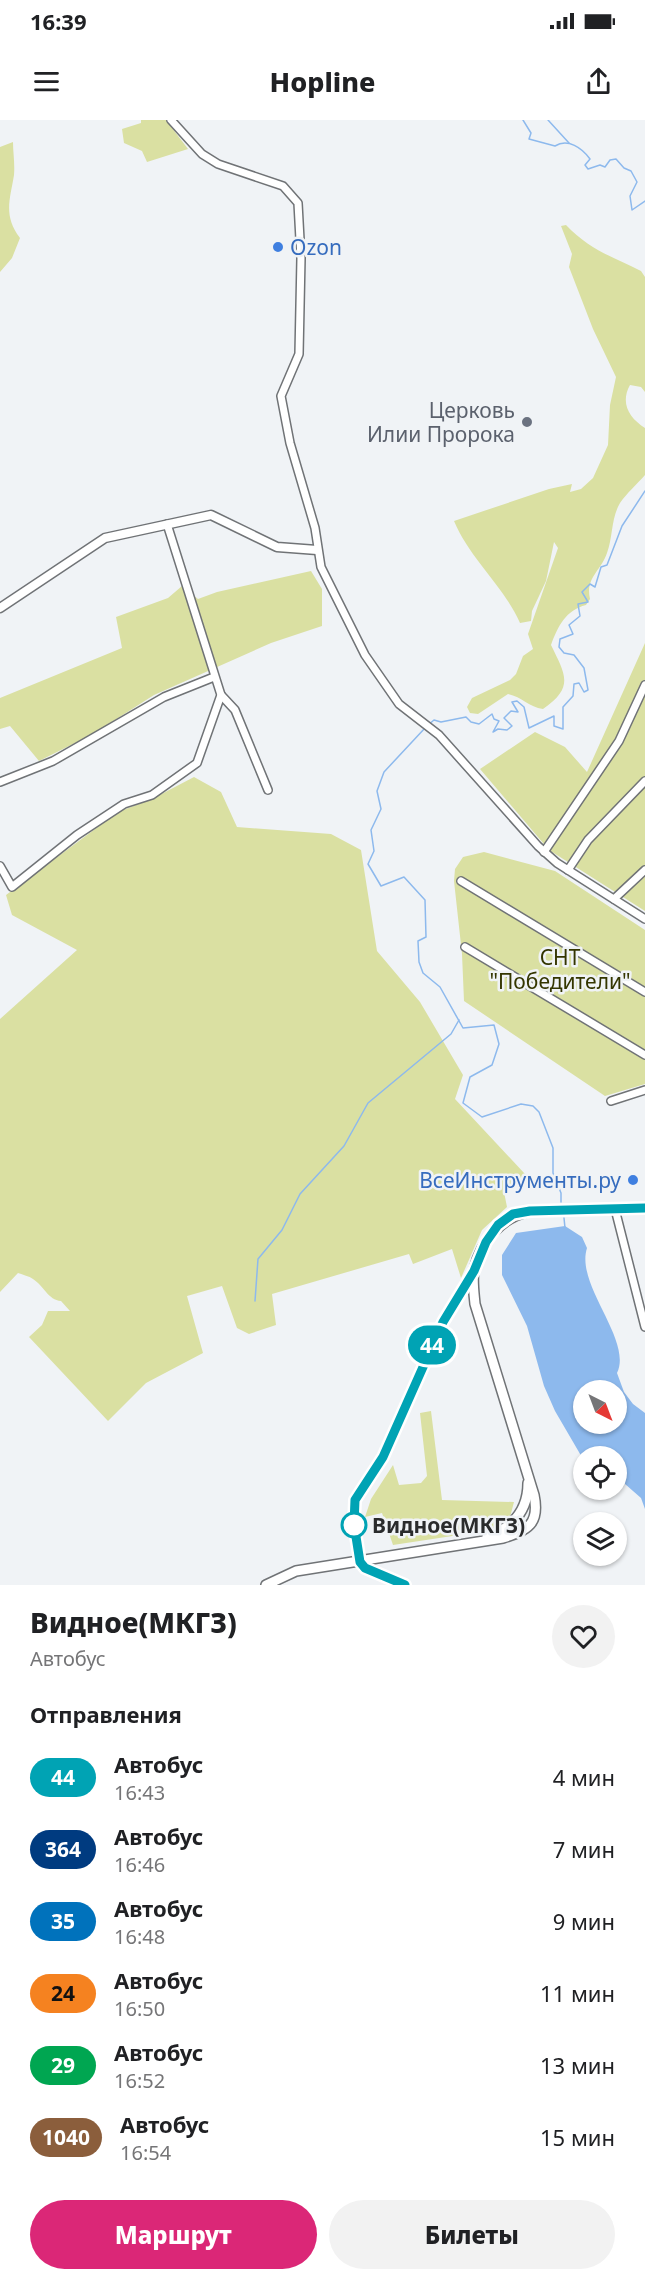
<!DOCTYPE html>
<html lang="ru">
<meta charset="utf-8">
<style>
body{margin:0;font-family:"Noto Sans",sans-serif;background:#f2f2f2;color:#202124;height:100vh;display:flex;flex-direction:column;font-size:22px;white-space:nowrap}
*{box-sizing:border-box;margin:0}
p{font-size:20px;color:#757577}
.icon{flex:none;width:33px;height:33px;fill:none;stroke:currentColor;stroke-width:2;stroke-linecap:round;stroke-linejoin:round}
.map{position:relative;height:1465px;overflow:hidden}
.drawer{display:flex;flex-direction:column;background:#fff;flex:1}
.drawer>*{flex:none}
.badge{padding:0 12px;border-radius:20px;font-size:21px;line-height:39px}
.needle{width:39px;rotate:138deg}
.buttons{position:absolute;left:573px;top:1260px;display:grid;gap:12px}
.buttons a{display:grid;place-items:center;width:54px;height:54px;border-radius:50%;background:#fff;box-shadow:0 2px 4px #0004;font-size:30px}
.map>.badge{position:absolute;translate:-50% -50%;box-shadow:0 0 0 3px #fff}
h2{padding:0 30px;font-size:22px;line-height:54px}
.round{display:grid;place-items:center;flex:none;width:63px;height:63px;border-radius:32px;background:#f2f2f2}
.headline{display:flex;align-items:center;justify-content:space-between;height:102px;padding:0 30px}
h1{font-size:28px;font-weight:800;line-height:45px}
.cta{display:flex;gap:12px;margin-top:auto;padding:12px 30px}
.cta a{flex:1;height:69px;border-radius:36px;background:#db2777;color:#fff;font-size:24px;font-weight:800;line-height:69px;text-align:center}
.cta a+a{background:#f2f2f2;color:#202124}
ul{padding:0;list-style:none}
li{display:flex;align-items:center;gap:18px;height:72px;padding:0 30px}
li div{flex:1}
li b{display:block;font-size:22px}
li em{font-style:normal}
li .badge{min-width:66px;font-weight:700;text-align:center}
.status{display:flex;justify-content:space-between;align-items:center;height:42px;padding:0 30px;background:#fff;direction:ltr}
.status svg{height:16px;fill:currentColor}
header{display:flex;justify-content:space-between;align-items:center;height:78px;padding:0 30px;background:#fff;font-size:27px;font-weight:800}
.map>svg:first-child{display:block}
.green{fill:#dae0a2}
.water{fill:#8db9ed;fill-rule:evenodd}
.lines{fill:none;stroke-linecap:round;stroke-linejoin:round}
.stream{stroke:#8db9ed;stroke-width:1.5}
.minor-casing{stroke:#707376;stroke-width:10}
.tertiary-casing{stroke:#707376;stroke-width:11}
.secondary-casing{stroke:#707376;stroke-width:12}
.minor{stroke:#fff;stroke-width:7}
.tertiary{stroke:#fff;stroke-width:8}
.secondary{stroke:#fff;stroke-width:9}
.line-casing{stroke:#fff;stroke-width:14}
.line{stroke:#00a3b4;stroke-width:9}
.shop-dot{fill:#3f7fe0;stroke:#f0f3f6;stroke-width:2}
.worship-dot{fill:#6b7280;stroke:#f0f3f6;stroke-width:2}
.stop-dot{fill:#fff;stroke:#00a3b4;stroke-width:3}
.labels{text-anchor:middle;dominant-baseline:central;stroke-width:5;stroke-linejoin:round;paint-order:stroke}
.shop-label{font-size:21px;fill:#366cbe;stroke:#f0f3f6;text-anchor:start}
.worship-label{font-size:21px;fill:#5b616d;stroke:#f0f3f6;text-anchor:end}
.park-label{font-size:21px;fill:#343600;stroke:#f0f3f6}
.stop-label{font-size:21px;font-weight:bold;fill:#2a2b2c;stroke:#f0f3f6;text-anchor:start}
</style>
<div class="status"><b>16:39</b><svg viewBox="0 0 49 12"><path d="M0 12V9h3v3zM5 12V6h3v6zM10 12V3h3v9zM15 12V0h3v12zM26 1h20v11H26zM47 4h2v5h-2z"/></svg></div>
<header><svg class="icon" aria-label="menu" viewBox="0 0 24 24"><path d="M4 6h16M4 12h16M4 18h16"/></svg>Hopline<svg class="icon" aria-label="share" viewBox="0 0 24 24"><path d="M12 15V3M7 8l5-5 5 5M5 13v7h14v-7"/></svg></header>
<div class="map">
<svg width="645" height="1465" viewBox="0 0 645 1465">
<rect width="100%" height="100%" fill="#f0f3f6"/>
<g class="green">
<path d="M141,0H166L188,29L147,42L142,31L124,23L122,9L141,3Z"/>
<path d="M13,22C13,32 15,44 14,55C10,80 3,95 20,118L12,138L0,152V27Z"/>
<path d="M566,105C590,130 611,136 641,151L645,157V272L641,267L630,265C620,283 629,298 645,308V355C637,364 627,373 620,383C611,398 613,417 607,433C601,451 585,458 590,479L586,485C566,490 558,506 551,525C565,554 575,567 543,589C529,587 522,577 508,574L478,594L470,593L467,587L472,578L510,560L516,554L523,536L533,529L528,514L558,428L554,422L546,461L532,491L531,501L520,503C503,465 470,439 454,401L549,369L572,364L570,372L581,369L593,358L608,325L610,285L616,257L593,209L569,147L572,134L561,106Z"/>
<path d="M311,451L322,469V506L271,523L154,575L93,614L39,641L10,606L0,609V578L122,528L116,497L168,478L182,466L198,479L217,472Z"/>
<path d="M645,523V791L549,730L480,649L535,612L565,627L587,652Z"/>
<path d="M194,657L221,672L237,707L331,714L361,730L377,831L420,882L463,955L455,979L525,1054L518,1064L504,1072L507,1087L482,1110L461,1158L452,1129L413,1144L409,1134L272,1174L276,1205L249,1214L237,1208L222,1166L187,1176L203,1233L146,1263L108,1301L29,1217L42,1205L48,1191H70L61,1181C48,1180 44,1166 33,1159C29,1156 23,1155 18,1153L0,1172V899L77,830L12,795L6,775L118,692L152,679Z"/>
<path d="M484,732L555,751L645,810V964L605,976L464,881L462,834L454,761L455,749L463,737Z"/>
<path d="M431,1291L442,1380L514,1382L510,1397L492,1410L393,1425L382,1393L365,1397L371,1379L393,1345L399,1365L421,1363L427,1356L420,1293Z"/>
</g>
<path class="water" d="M565,1106L582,1117L587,1128C575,1165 633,1220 617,1253L624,1272L633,1284L645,1293V1389L641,1378L617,1357L616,1336H584L583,1339L555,1291L544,1266L527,1206L502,1155V1135L516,1113ZM584,1270H616V1304H584Z"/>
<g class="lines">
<g class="stream">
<path d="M523,0L531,13L529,19L555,26C568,18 582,28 590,39L585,45L588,49L600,45L605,47L610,40L616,39L624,48L631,51L637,62L630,76L632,90L645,81"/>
<path d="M548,0L569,23"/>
<path d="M428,605L434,600L441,602L466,597L471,602L479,604L492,594L494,599L499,601L493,612L498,609L507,610L512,606L504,598L511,591L518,592L512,582L517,581L524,587L529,608L554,596V606L563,609V587L573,576L574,564L579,563L584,572L588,570L584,548L574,535L564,533L559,527L560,519L573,514L569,505L580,496L578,484L588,482L582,472L590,464L595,467L601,447L607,445L622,406L645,371"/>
<path d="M425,608L384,652L377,671L381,689L371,710L374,731L368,744L381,766L404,757L425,780L426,817L418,821L419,842L423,853L440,867L463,908L494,905L499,924L492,945L470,957L463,983L482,997L521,984L533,986L539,992L553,1028V1053L561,1073V1082"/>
<path d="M564,1098L565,1108"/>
<path d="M255,1181L258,1139L282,1110L300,1074L344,1026L368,983L451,914L459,900"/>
</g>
<defs>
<g id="minor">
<path d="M171,0L202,34L218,44L283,66L298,83L301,138L299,234L281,276L290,323L315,408L321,447L365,535L399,584L439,615L538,726L557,743L645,799"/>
<path d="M221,575L235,590L268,670"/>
<path d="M0,662L53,641L164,577L214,557"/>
<path d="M544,732L619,621L645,565"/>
<path d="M0,746L12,767L77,715L124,684L152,675L197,643L221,575L167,404"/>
<path d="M568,750L588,720L645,661"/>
<path d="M461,761L645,872"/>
<path d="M614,779L645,750"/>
<path d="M465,827L645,935"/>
<path d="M611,981L645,970"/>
<path d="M615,1089L645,1207"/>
</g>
<g id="tertiary">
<path d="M0,488L105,418L211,395L277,427L317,430"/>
<path d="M360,1442L354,1404L355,1380L383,1337L443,1201L473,1151"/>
</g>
<g id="secondary">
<path d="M487,1417C512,1408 528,1391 528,1363"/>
<path d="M266,1465L296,1451L503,1418C528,1410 540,1404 534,1375L475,1184C474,1173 472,1160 474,1150C481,1121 501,1097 530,1091L645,1088"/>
</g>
</defs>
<use href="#minor" class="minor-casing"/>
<use href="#tertiary" class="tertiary-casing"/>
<use href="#secondary" class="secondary-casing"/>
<use href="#minor" class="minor"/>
<use href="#tertiary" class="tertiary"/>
<use href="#secondary" class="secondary"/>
</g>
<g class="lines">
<defs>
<path id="line" d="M405,1465L365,1448L360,1442L354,1404L355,1380L383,1337L443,1202L474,1151L486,1122L498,1105L513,1094L530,1091L645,1088"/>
</defs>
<use href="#line" class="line-casing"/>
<use href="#line" class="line"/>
</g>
<g class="shop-dot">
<circle cx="278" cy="127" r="6"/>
<circle cx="633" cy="1060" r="6"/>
</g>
<circle class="worship-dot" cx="527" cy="302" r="6"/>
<circle class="stop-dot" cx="354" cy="1405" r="12"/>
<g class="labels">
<g class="shop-label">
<text x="290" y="127">Ozon</text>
<text x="621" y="1060" text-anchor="end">ВсеИнструменты.ру</text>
</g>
<g class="worship-label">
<text x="515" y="290">Церковь<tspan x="515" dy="24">Илии Пророка</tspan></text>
</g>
<g class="park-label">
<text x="560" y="837">СНТ<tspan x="560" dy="24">"Победители"</tspan></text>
</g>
<g class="stop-label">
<text x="372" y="1405">Видное(МКГЗ)</text>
</g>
</g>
</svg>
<div class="buttons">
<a><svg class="needle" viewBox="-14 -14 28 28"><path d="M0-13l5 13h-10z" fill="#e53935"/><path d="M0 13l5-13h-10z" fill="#757577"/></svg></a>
<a><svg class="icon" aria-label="locate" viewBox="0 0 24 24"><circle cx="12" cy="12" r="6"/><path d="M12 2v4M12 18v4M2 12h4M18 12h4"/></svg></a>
<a><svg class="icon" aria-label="layers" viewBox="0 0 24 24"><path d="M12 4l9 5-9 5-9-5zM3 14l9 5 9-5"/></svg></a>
</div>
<b class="badge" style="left:432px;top:1225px;background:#00a3b4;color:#fff">44</b>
</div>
<section class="drawer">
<div class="headline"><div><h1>Видное(МКГЗ)</h1><p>Автобус</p></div><a class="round"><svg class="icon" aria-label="heart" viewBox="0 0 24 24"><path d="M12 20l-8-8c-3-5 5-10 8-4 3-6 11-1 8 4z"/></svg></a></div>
<h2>Отправления</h2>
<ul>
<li><span class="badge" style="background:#00a3b4;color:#fff">44</span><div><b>Автобус</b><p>16:43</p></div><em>4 мин</em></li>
<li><span class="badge" style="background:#003b80;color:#fff">364</span><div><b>Автобус</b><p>16:46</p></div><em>7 мин</em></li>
<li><span class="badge" style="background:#0072bc;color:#fff">35</span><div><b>Автобус</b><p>16:48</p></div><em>9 мин</em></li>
<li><span class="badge" style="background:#f58220;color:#111">24</span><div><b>Автобус</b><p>16:50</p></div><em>11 мин</em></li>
<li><span class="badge" style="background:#00a651;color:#fff">29</span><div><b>Автобус</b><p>16:52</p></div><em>13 мин</em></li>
<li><span class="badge" style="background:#8b5e3c;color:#fff">1040</span><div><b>Автобус</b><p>16:54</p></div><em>15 мин</em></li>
</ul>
<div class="cta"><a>Маршрут</a><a>Билеты</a></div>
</section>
